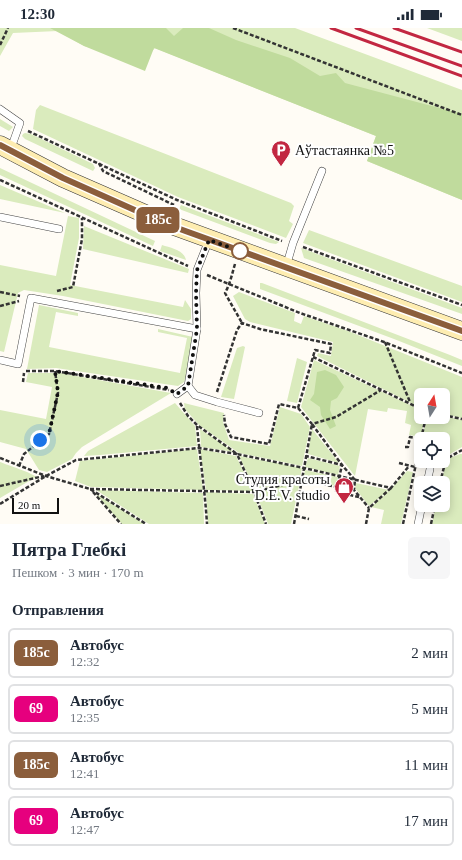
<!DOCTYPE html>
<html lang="ru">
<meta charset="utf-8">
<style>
body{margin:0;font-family:Georgia,serif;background:#f6f6f7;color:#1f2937;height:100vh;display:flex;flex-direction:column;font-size:15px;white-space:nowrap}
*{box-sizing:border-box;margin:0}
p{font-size:13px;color:#747a83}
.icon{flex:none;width:22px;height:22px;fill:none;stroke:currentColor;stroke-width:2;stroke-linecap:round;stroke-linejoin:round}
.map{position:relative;height:496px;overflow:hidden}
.side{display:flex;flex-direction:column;background:#fff;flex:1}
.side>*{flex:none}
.badge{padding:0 8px;border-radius:6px;font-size:14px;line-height:26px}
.needle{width:26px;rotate:11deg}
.fabs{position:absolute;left:414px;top:360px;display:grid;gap:8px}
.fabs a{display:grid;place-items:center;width:36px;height:36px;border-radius:6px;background:#fff;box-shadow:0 2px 10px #0003;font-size:20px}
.scale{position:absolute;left:12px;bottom:10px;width:47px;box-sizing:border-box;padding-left:4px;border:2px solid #111;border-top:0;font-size:11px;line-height:14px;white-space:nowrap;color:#111;-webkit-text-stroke:3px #fff;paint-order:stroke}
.you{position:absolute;width:20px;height:20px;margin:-10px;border:3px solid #fff;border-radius:50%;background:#1a73e8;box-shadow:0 0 0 6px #1a73e833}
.map>.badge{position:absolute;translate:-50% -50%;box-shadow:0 0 0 2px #fff}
h2{padding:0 12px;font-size:15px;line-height:36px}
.round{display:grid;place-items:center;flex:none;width:42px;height:42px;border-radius:6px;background:#f6f6f7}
.headline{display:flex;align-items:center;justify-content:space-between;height:68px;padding:0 12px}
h1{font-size:19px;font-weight:700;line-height:30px}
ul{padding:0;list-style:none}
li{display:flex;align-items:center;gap:12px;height:50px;margin:0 8px 6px;padding:0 4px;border:2px solid #e0e1e3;border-radius:6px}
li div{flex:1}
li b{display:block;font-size:15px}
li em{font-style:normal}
li .badge{min-width:44px;font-weight:700;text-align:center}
.status{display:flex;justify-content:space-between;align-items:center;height:28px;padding:0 20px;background:#fff;direction:ltr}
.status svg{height:11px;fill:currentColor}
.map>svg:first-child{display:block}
.green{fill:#daebbd}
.forest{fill:#c0db9d}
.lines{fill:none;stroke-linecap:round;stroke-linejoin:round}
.lane-casing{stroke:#444;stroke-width:8}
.secondary-casing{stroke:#333;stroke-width:19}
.path{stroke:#333;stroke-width:2.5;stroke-dasharray:4 2;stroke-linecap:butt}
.lane{stroke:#fff;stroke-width:7}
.secondary{stroke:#feedb1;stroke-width:18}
.rail{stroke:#c22741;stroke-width:3}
.line-casing{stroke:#fff;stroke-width:9}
.line{stroke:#8b5e3c;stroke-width:6}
.walk{stroke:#111;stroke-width:4;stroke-dasharray:0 7.2}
.stop-dot{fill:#fff;stroke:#8b5e3c;stroke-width:2}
.labels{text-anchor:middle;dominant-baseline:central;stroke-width:4;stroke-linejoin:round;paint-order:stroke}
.poi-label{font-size:14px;fill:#111;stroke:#fff;text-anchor:start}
</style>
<div class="status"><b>12:30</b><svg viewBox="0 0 49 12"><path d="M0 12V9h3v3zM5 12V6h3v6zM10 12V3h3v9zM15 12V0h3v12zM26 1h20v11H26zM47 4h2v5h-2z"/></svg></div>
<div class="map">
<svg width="462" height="496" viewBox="0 0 462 496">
<rect width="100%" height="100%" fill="#fffcf5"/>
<g class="green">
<path d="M0,0H295L462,62V172L367,133L376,108L155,20L142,35L84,18L58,3L13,5L0,28Z"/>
<path d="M427,0H462V13Z"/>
<path d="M40,77L291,175L294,178L289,193L293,196L286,210L178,169L33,101L36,82Z"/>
<path d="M0,91L13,99L9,103L0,98Z"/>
<path d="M25,105L31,106L93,136L95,140L93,143L25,111L22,108L23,106Z"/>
<path d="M0,140L155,213L153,218L0,147Z"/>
<path d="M0,157L65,185L0,171Z"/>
<path d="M181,177L279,214L276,216L270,215L179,181Z"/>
<path d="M68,188L79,190V210L70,257L183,279L185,272L191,281V291L188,293L63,268L24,262L18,265L4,324L0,323V237L56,248Z"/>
<path d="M84,198L189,241L188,245L83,221Z"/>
<path d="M309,202L462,258V274L303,215Z"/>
<path d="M162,217C171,220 184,222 186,232L160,223Z"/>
<path d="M301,220L462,280V286L304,230Z"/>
<path d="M260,255H262L450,327L462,332V338L394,311L260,261Z"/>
<path d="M239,264L295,285L294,293L301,296L304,288L348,303L462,349V390L443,386V367H421V380L317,328L318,325L331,328L333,314L250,294L245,291L233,268Z"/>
<path d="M39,277L78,285V288L56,284L49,319L180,345L187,310L158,304V301L193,309L186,349L184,354L178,358L56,340L27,341Z"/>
<path d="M243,318L245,319L234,371L221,369L237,320Z"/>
<path d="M297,330L307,334L297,375L287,373Z"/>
<path d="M314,332L421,382V389H425L421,409L409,407L411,397L405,395L407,383L388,380L387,384L368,381L355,448L301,379Z"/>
<path d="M28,345H60L171,365L82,419L76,425L72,431L47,444L39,442L26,421L0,414V382L46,391L52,359L26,354Z"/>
<path d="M175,375L195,398L197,418L100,427L84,428L88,423Z"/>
<path d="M184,375L224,385L223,394L229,412L270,418L280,379L301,386L310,399L302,438L239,425L199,397L185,381Z"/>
<path d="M443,388L462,392V419L445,429H443V411H422L427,389Z"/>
<path d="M200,401L234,424L201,419Z"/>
<path d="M312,401L339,435L308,426Z"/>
<path d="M197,421L203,462L91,459L75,453L80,433Z"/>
<path d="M200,421L236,428L253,463L206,462Z"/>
<path d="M460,426H462V496H432L436,477H443V455H441L447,431Z"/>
<path d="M239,428L302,440L300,450L255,462Z"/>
<path d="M308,430L340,438L338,447L305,439Z"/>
<path d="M0,434C7,437 33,445 36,449L0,470Z"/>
<path d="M305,442L338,449L336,458L303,451Z"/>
<path d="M407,443L413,444L401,496H381L384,482L371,479L391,461Z"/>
<path d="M300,453L291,496H268L256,465Z"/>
<path d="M356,455L389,462L369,478L355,460Z"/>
<path d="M96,462L203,465L204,496H149Z"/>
<path d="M206,464L253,466L265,496H208Z"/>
<path d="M95,465L144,496H122Z"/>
</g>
<g class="forest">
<path d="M50,0H166L174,8L183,0H209L236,12L290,30L320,48L336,45L345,55L462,86V172L367,133L376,108L154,20L145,43L84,18Z"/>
<path d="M325,342L336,347L344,359L337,370L331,373L330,382L336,398L330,401L321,387L320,379L310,372L314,366L317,344Z"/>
</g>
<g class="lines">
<defs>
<g id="lane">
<path d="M0,81L20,95L10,123"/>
<path d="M0,189L59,201"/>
<path d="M286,239L293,215L322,143"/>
<path d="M0,332L18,336L31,270L197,301"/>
<path d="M188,358L195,367L217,374L259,385"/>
<path d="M177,366L188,358L197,301L196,265L197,242L209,212"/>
<path d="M427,455L430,441"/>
<path d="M418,496L422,477"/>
</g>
<path id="secondary" d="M0,117L63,150L166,195L462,303"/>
</defs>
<use href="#lane" class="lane-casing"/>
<use href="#secondary" class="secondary-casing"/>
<g class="path">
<path d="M233,0L462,87"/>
<path d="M0,17L8,0"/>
<path d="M28,103L177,172L282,213"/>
<path d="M99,135L103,143L174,177"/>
<path d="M0,152L188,238"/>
<path d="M303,219L462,277"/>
<path d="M235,236C232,246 230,256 225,265L242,295"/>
<path d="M207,247L300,285L384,314L462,345"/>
<path d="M57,263L73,259L82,211V190"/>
<path d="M0,264L20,268"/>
<path d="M0,278L19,273"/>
<path d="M385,314L410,374"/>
<path d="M313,329L421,381"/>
<path d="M26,343H55L169,362"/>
<path d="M23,354L24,345"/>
<path d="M217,364L237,302L242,295L260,301L331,316L330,325L315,322L298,380L279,376L269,416L231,409L225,396L224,387"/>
<path d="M180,375L188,388L197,397L237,426L304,440L391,460L409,438"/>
<path d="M298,380L312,396L336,389L381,362"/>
<path d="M443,387L462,391"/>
<path d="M197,398C200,431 205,463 207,496"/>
<path d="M421,411L426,389"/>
<path d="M405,419H408L410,409L421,411"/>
<path d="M0,430L46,448L90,461L146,496"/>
<path d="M443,430L446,431L462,422"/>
<path d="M399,435L415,439"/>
<path d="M19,438L24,426L49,406L58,365L55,343"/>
<path d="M440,455L446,431"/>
<path d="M0,458L44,448"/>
<path d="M90,461L254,464L302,452L337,459L342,437L306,428"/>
<path d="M354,462L337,459L336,464L359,469"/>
<path d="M93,464L121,496"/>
<path d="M0,476L46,448L76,432L199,420L237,426L254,464L266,496"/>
<path d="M296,488L309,491"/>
<path d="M294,496L312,396L342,437L355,452L354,462L369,480"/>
<path d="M366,496L369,480L391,460"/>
<path d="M403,496L421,413"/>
<path d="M431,496L435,477"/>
</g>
<use href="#lane" class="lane"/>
<use href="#secondary" class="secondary"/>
<g class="rail">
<path d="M331,0L462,48"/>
<path d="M356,0L462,38"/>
<path d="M394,0L462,24"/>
</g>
</g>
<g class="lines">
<defs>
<path id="line" d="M0,117L63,150L166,196L462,303"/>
</defs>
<use href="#line" class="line-casing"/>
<use href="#line" class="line"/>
<path class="walk" d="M40,412L49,406L58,364L55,343L167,360L177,366L188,358L197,301L196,265L197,242L209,212L240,223"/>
</g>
<defs>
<symbol id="parking-pin" viewBox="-11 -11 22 30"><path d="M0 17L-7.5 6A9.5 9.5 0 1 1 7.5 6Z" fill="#c22741" stroke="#fff"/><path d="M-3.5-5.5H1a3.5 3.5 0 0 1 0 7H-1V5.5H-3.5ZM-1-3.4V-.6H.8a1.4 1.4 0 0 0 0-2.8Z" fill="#fff"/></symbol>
<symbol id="shop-pin" viewBox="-11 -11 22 30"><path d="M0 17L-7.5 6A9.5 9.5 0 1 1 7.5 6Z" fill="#c22741" stroke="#fff"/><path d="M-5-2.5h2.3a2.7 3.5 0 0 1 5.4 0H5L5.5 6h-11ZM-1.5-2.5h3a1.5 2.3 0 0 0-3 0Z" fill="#fff"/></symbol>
</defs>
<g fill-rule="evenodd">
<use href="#parking-pin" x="270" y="111" width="22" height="30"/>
<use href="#shop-pin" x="333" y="448" width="22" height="30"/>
</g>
<circle class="stop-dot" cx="240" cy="223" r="8"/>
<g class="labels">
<g class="poi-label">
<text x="295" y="122">Аўтастаянка №5</text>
<text x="330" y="451" text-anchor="end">Студия красоты<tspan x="330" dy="16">D.E.V. studio</tspan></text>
</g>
</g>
</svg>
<div class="fabs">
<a><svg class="needle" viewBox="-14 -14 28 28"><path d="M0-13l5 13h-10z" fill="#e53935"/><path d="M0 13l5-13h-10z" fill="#747a83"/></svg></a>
<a><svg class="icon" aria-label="locate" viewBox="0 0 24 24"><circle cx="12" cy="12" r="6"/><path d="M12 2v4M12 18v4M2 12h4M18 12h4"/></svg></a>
<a><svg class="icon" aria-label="layers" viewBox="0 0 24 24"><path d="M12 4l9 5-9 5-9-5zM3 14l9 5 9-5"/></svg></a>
</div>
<div class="scale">20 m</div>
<div class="you" style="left:40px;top:412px"></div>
<b class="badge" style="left:158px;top:192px;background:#8b5e3c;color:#fff">185с</b>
</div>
<section class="side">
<div class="headline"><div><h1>Пятра Глебкі</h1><p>Пешком · 3 мин · 170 m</p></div><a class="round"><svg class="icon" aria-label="heart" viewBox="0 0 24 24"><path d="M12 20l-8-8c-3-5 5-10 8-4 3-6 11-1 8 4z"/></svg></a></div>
<h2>Отправления</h2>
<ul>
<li><span class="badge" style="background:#8b5e3c;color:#fff">185с</span><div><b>Автобус</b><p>12:32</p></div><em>2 мин</em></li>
<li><span class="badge" style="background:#e6007e;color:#fff">69</span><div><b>Автобус</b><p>12:35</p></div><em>5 мин</em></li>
<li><span class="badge" style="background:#8b5e3c;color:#fff">185с</span><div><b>Автобус</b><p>12:41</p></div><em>11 мин</em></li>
<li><span class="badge" style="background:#e6007e;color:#fff">69</span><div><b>Автобус</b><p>12:47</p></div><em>17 мин</em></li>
</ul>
</section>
